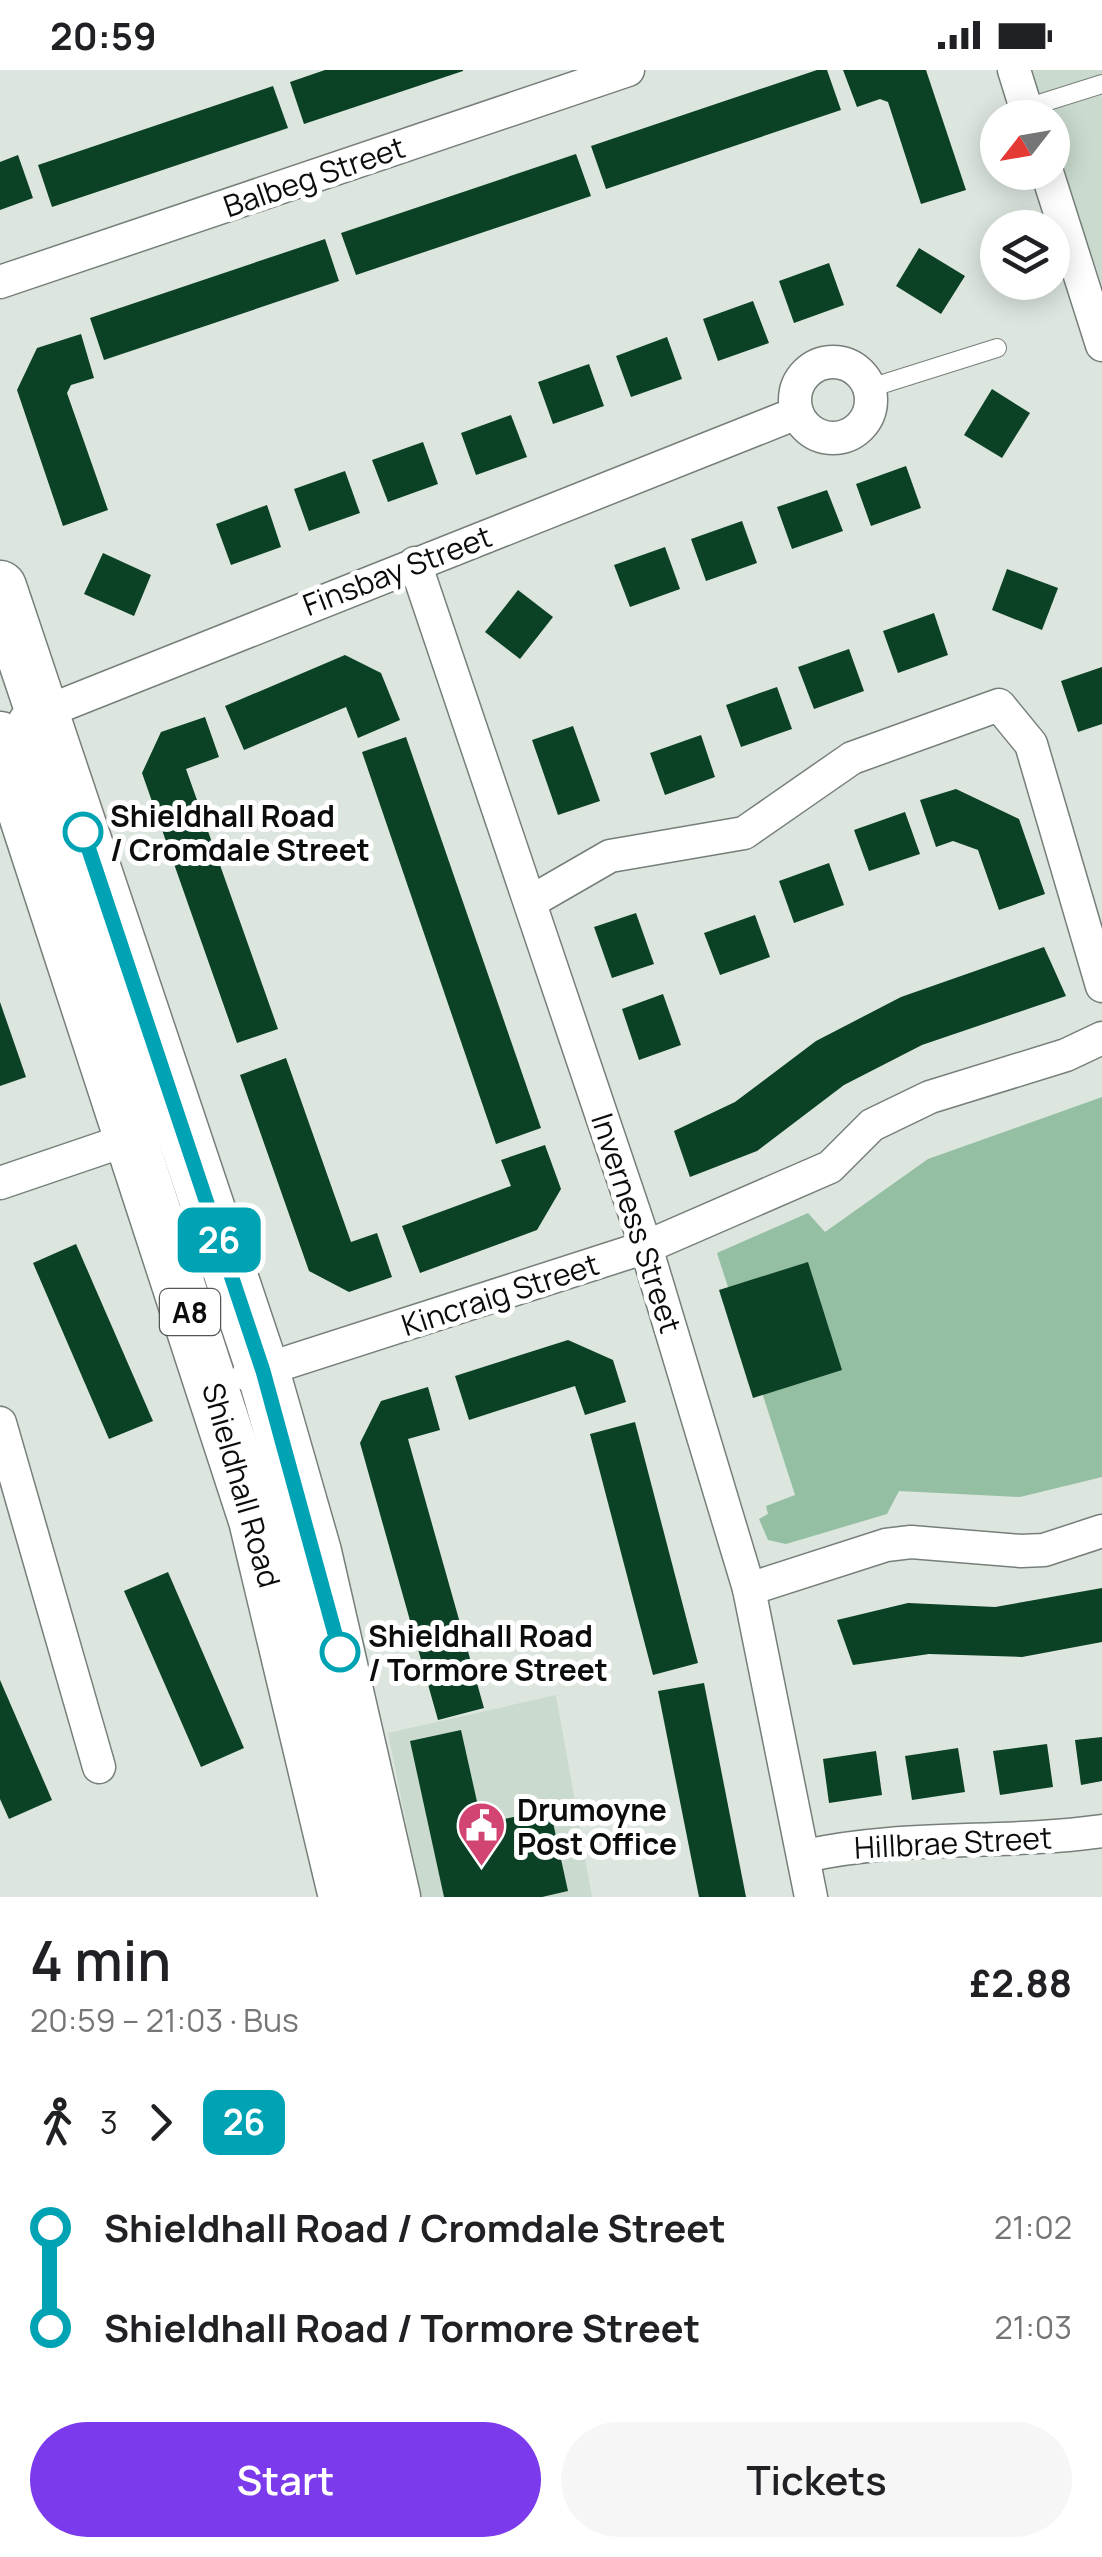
<!DOCTYPE html>
<meta charset="utf-8">
<style>
body{margin:0;font-family:Manrope,sans-serif;background:#f6f6f6;color:#202124;height:100vh;display:flex;flex-direction:column;font-size:38px;white-space:nowrap}
*{box-sizing:border-box;margin:0}
p{font-size:32px;color:#757577}
.icon{flex:none;width:55px;height:55px;fill:none;stroke:currentColor;stroke-width:2;stroke-linecap:round;stroke-linejoin:round}
.map{position:relative;height:1827px;overflow:hidden}
.panel{display:flex;flex-direction:column;background:#fff;flex:1}
.panel>*{flex:none}
.badge{padding:0 20px;border-radius:15px;font-size:35px;line-height:65px}
.needle{width:65px;rotate:239deg}
.buttons{position:absolute;left:980px;top:30px;display:grid;gap:20px}
.buttons a{display:grid;place-items:center;width:90px;height:90px;border-radius:50%;background:#fff;box-shadow:0 5px 25px #0003;font-size:50px}
.map>.badge{position:absolute;translate:-50% -50%;box-shadow:0 0 0 5px #fff}
.legs{display:flex;align-items:center;gap:15px;height:110px;padding:0 30px;font-size:32px}
.legs p{margin-inline-start:auto}
.head{display:flex;align-items:center;justify-content:space-between;height:170px;padding:0 30px}
h1{font-size:55px;font-weight:600;line-height:75px}
.action{display:flex;gap:20px;margin-top:auto;padding:20px 30px}
.action a{flex:1;height:115px;border-radius:60px;background:#7c3aed;color:#fff;font-size:40px;font-weight:600;line-height:115px;text-align:center}
.action a+a{background:#f6f6f6;color:#202124}
ul{padding:0 30px;list-style:none}
li{display:flex;align-items:center;gap:35px;height:100px;font-size:38px}
li i{display:grid;place-items:center;width:15px;height:100%;margin:0 12px;background:currentColor}
li i::after{content:'';width:25px;height:25px;margin:-12px;border:8px solid;border-radius:50%;background:#fff}
li p{margin-inline-start:auto}
li:first-child i{background:linear-gradient(#0000 50%,currentColor 0)}
li:last-child i{background:linear-gradient(currentColor 50%,#0000 0)}
.status{display:flex;justify-content:space-between;align-items:center;height:70px;padding:0 50px;background:#fff;direction:ltr}
.status svg{height:28px;fill:currentColor}
.map>svg:first-child{display:block}
.built{fill:#cadace}
.green{fill:#95bfa2}
.building{fill:#0b4124}
.lines{fill:none;stroke-linecap:round;stroke-linejoin:round}
.lane-casing{stroke:#767f79;stroke-width:20}
.street-casing{stroke:#767f79;stroke-width:35}
.primary-casing{stroke:#767f79;stroke-width:55}
.lane{stroke:#fff;stroke-width:18}
.street{stroke:#fff;stroke-width:32}
.primary{stroke:#fff;stroke-width:52}
.line-1-casing{stroke:#fff;stroke-width:22}
.line-1{stroke:#00a3b4;stroke-width:15}
.stop-1-dot{fill:#fff;stroke:#00a3b4;stroke-width:5}
.labels{text-anchor:middle;dominant-baseline:central;stroke-width:10;stroke-linejoin:round;paint-order:stroke}
.shield{fill:#fff;stroke:#545654;stroke-width:2.5}
.shield-label{font-size:28px;font-weight:bold;fill:#0a0d0b}
.street-label{font-size:30px;fill:#0a0d0b;stroke:#fff}
.stop-label{font-size:30px;font-weight:bold;fill:#0a0d0b;stroke:#fff;text-anchor:start}
.poi-label{font-size:30px;font-weight:bold;fill:#0a0d0b;stroke:#fff;text-anchor:start}
</style>
<div class="status"><b>20:59</b><svg viewBox="0 0 49 12"><path d="M0 12V9h3v3zM5 12V6h3v6zM10 12V3h3v9zM15 12V0h3v12zM26 1h20v11H26zM47 4h2v5h-2z"/></svg></div>
<div class="map">
<svg width="1102" height="1827" viewBox="0 0 1102 1827">
<rect width="100%" height="100%" fill="#dce6df"/>
<g class="built">
<path d="M1028,0H1102V215L1053,71L1052,48L1045,47Z"/>
<path d="M556,1625L592,1827H421L388,1663Z"/>
</g>
<path class="green" d="M1102,1027V1407L1020,1427L899,1421L887,1444L786,1474L768,1470L759,1449L768,1444L766,1436L795,1425L717,1183L808,1143L825,1162L928,1089Z"/>
<g class="building">
<path d="M325,0H463V1L304,54L290,12Z"/>
<path d="M817,0H827L841,40L606,119L591,76Z"/>
<path d="M843,0H926L966,120L921,134L888,32L880,29L857,37Z"/>
<path d="M273,16L288,58L52,137L38,95Z"/>
<path d="M576,84L591,126L356,205L341,163Z"/>
<path d="M18,85L33,128L0,140V92Z"/>
<path d="M325,169L339,211L104,290L90,248Z"/>
<path d="M919,178L965,206L941,244L896,216Z"/>
<path d="M829,193L844,235L794,253L779,211Z"/>
<path d="M753,231L769,273L718,291L703,249Z"/>
<path d="M81,264L94,308L71,315L67,323L108,440L63,456L17,320L37,278Z"/>
<path d="M667,267L682,309L631,327L616,286Z"/>
<path d="M589,294L604,336L553,354L538,312Z"/>
<path d="M992,319L1030,343L1002,388L964,365Z"/>
<path d="M511,345L527,387L476,405L461,363Z"/>
<path d="M423,372L438,414L388,432L372,390Z"/>
<path d="M906,396L921,438L871,456L856,414Z"/>
<path d="M345,401L360,443L309,461L294,419Z"/>
<path d="M827,420L843,461L792,479L777,437Z"/>
<path d="M267,435L281,477L231,495L216,454Z"/>
<path d="M742,451L757,493L706,511L691,469Z"/>
<path d="M665,477L680,519L630,537L614,495Z"/>
<path d="M103,483L151,505L134,546L84,524Z"/>
<path d="M1007,499L1058,518L1042,560L992,540Z"/>
<path d="M518,520L553,547L520,589L485,562Z"/>
<path d="M934,543L948,585L898,603L883,561Z"/>
<path d="M849,579L864,621L814,639L798,597Z"/>
<path d="M345,585L381,603L400,650L358,668L346,637L244,680L225,636Z"/>
<path d="M1102,597V654L1078,662L1061,611Z"/>
<path d="M777,617L792,659L741,677L726,635Z"/>
<path d="M205,647L219,687L186,699L278,959L237,973L142,703L161,662Z"/>
<path d="M573,656L600,731L558,745L532,670Z"/>
<path d="M701,665L715,707L665,725L650,683Z"/>
<path d="M406,667L541,1058L496,1074L362,682Z"/>
<path d="M956,719L1019,749L1045,824L999,840L978,780L953,771L936,777L920,730Z"/>
<path d="M905,742L920,784L869,801L854,760Z"/>
<path d="M829,793L844,835L794,853L779,811Z"/>
<path d="M636,843L654,894L612,908L594,857Z"/>
<path d="M755,845L770,887L720,905L704,863Z"/>
<path d="M1044,877L1066,926L922,975L844,1015L757,1081L690,1107L674,1061L735,1032L816,971L901,927Z"/>
<path d="M663,924L681,975L639,990L622,939Z"/>
<path d="M0,932L26,1007L0,1016Z"/>
<path d="M286,988L351,1172L377,1163L392,1207L349,1222L309,1201L240,1005Z"/>
<path d="M545,1075L561,1119L537,1160L420,1203L402,1156L511,1116L501,1090Z"/>
<path d="M76,1174L153,1351L109,1369L33,1193Z"/>
<path d="M808,1192L842,1300L753,1328L719,1220Z"/>
<path d="M568,1270L613,1290L626,1332L585,1345L575,1316L469,1350L455,1306Z"/>
<path d="M428,1317L440,1360L408,1369L484,1638L438,1650L360,1373L381,1331Z"/>
<path d="M635,1352L698,1593L653,1605L590,1364Z"/>
<path d="M168,1502L244,1678L201,1697L124,1521Z"/>
<path d="M1102,1518V1572L1022,1587L929,1584L853,1595L837,1550L908,1533L995,1537Z"/>
<path d="M0,1610L52,1730L9,1749L0,1729Z"/>
<path d="M704,1613L746,1827H699L658,1621Z"/>
<path d="M461,1660L482,1754L550,1739L568,1821L542,1827H444L410,1671Z"/>
<path d="M1102,1667V1711L1081,1715L1075,1670Z"/>
<path d="M1047,1674L1053,1717L1000,1725L993,1681Z"/>
<path d="M958,1678L965,1722L912,1730L905,1686Z"/>
<path d="M876,1681L882,1725L829,1733L823,1689Z"/>
</g>
<g class="lines">
<defs>
<g id="lane">
<path d="M1026,38L1102,14"/>
<path d="M870,318L997,278"/>
</g>
<g id="street">
<path d="M1014,0L1029,48"/>
<path d="M1047,102L1102,275"/>
<path d="M0,212L628,0"/>
<circle cx="833" cy="330" r="38"/>
<path d="M415,493L646,1177L749,1519L811,1827"/>
<path d="M25,650L797,343"/>
<path d="M532,831L610,786L744,763L852,688L999,635L1031,674L1102,916"/>
<path d="M0,1113L147,1063"/>
<path d="M248,1305L646,1177L830,1097L872,1055L930,1027L1066,985L1102,968"/>
<path d="M0,1353L99,1697"/>
<path d="M749,1519L886,1475L911,1472L1021,1481L1044,1480L1102,1461"/>
<path d="M805,1786C905,1764 1002,1775 1102,1761"/>
</g>
<g id="primary">
<path d="M0,517L263,1301L315,1482L394,1827"/>
<path d="M0,668L255,1450L345,1827"/>
</g>
</defs>
<use href="#lane" class="lane-casing"/>
<use href="#street" class="street-casing"/>
<use href="#primary" class="primary-casing"/>
<use href="#lane" class="lane"/>
<use href="#street" class="street"/>
<use href="#primary" class="primary"/>
</g>
<g class="lines">
<defs>
<path id="line-1" d="M83,762L263,1301L340,1582"/>
</defs>
<use href="#line-1" class="line-1-casing"/>
<use href="#line-1" class="line-1"/>
</g>
<defs>
<symbol id="civic-pin" viewBox="-11 -11 22 30"><path d="M0 17L-7.5 6A9.5 9.5 0 1 1 7.5 6Z" fill="#d24573" stroke="#fff"/><path d="M-.6-6.5H3V-4.5H.6V-3L4-1V1h2V6H-6V1h2V-1L-.6-3ZM-1.2 2.5V6h2.4V2.5Z" fill="#fff"/></symbol>
</defs>
<g fill-rule="evenodd">
<use href="#civic-pin" x="454" y="1728" width="55" height="75"/>
</g>
<g class="stop-1-dot">
<circle cx="83" cy="762" r="18"/>
<circle cx="340" cy="1582" r="18"/>
</g>
<g class="labels">
<rect class="shield" x="160" y="1219" width="60" height="46" rx="8"/>
<g class="shield-label">
<text x="190" y="1242">A8</text>
</g>
<g class="street-label">
<text transform="translate(314 106) rotate(-19)">Balbeg Street</text>
<text transform="translate(397 500) rotate(-21)">Finsbay Street</text>
<text transform="translate(637 1153) rotate(72)">Inverness Street</text>
<text transform="translate(500 1224) rotate(-18)">Kincraig Street</text>
<text transform="translate(242 1415) rotate(74)">Shieldhall Road</text>
<text transform="translate(953 1772) rotate(-3)">Hillbrae Street</text>
</g>
<g class="stop-label">
<text x="110" y="745">Shieldhall Road<tspan x="110" dy="34">/ Cromdale Street</tspan></text>
<text x="368" y="1565">Shieldhall Road<tspan x="368" dy="34">/ Tormore Street</tspan></text>
</g>
<g class="poi-label">
<text x="517" y="1739">Drumoyne<tspan x="517" dy="34">Post Office</tspan></text>
</g>
</g>
</svg>
<div class="buttons">
<a><svg class="needle" viewBox="-14 -14 28 28"><path d="M0-13l5 13h-10z" fill="#e53935"/><path d="M0 13l5-13h-10z" fill="#757577"/></svg></a>
<a><svg class="icon" aria-label="layers" viewBox="0 0 24 24"><path d="M12 4l9 5-9 5-9-5zM3 14l9 5 9-5"/></svg></a>
</div>
<b class="badge" style="left:219px;top:1170px;background:#00a3b4;color:#fff">26</b>
</div>
<section class="panel">
<div class="head"><div><h1>4 min</h1><p>20:59 – 21:03 · Bus</p></div><b>£2.88</b></div>
<div class="legs"><svg class="icon" aria-label="walk" viewBox="0 0 24 24"><circle cx="13" cy="4" r="2"/><path d="M13 8l-2 6 4 7M11 14l-3 7M7 12l3-4h3l4 4"/></svg>3<svg class="icon" aria-label="forward" viewBox="0 0 24 24"><path d="M9 5l7 7-7 7"/></svg><b class="badge" style="background:#00a3b4;color:#fff">26</b></div>
<ul>
<li><i style="color:#00a3b4"></i><b>Shieldhall Road / Cromdale Street</b><p>21:02</p></li>
<li><i style="color:#00a3b4"></i><b>Shieldhall Road / Tormore Street</b><p>21:03</p></li>
</ul>
<div class="action"><a>Start</a><a>Tickets</a></div>
</section>
